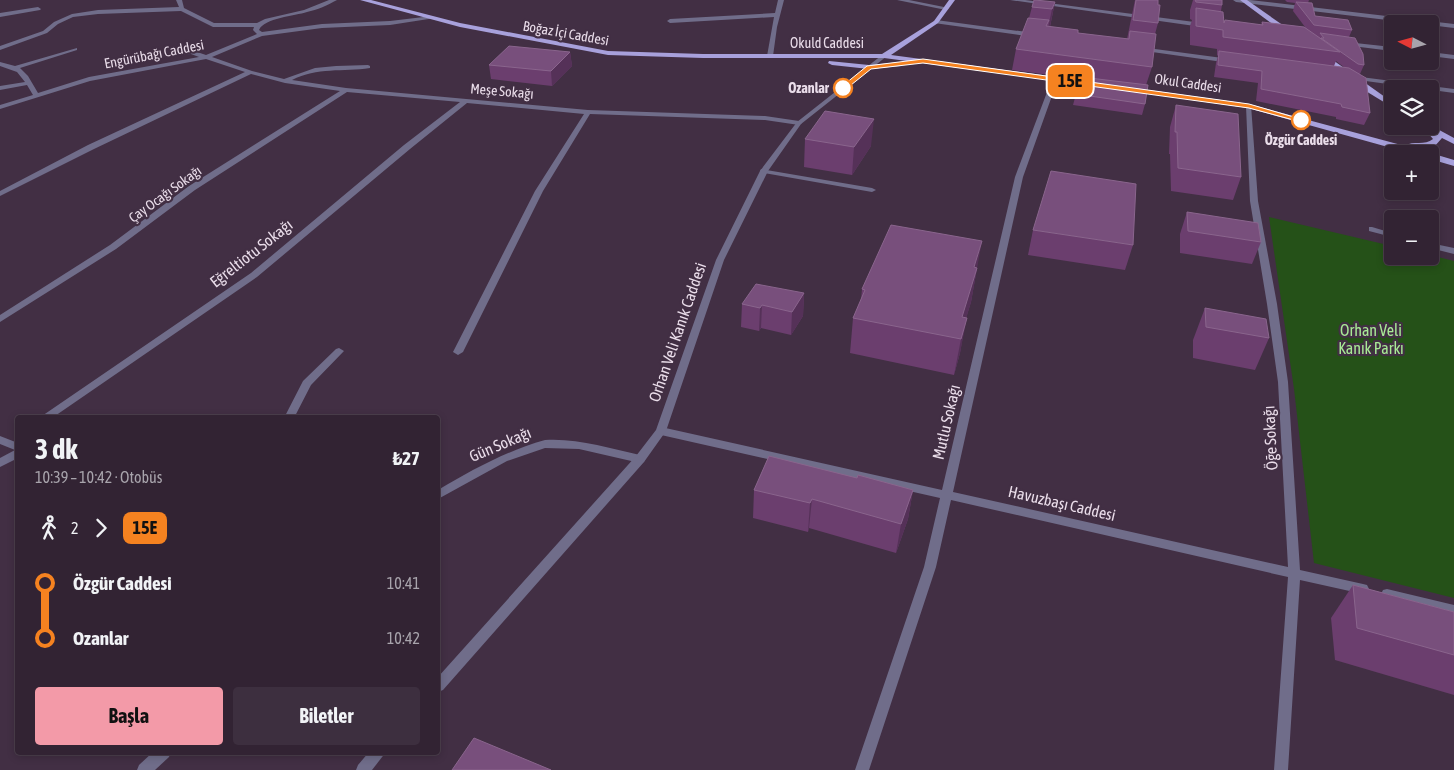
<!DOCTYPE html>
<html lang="tr">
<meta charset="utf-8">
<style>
body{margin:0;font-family:"Asap Condensed",sans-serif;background:#3d2f3f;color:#f1f3f6;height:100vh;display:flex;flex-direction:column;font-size:19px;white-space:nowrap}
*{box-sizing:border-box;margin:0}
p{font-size:16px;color:#a8a4ac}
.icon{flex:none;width:28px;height:28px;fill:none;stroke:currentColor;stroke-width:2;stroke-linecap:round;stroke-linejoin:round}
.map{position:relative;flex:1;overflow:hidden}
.details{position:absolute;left:15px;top:415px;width:425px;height:340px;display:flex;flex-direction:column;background:#322333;border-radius:5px;box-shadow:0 2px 8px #0003,0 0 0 1px #4d404e}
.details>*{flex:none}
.badge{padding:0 10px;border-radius:8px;font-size:18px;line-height:32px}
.needle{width:32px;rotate:276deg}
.buttons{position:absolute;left:1384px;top:15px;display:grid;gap:10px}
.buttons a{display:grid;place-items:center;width:55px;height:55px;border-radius:5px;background:#322333;box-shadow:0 2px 8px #0003,0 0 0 1px #4d404e;font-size:25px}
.map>.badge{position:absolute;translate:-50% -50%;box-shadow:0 0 0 2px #fff}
.legs{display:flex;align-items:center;gap:8px;height:55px;padding:0 20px;font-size:16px}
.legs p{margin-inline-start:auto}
.overview{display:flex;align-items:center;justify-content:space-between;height:85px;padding:0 20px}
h1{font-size:28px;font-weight:700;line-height:38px}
.primary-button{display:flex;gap:10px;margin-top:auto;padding:10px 20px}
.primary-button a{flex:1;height:58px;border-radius:5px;background:#f39aa8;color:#111;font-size:20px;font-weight:700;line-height:58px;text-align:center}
.primary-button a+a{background:#3d2f3f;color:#f1f3f6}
ul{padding:0 20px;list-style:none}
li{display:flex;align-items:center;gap:18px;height:55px;font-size:19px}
li i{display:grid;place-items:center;width:8px;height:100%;margin:0 6px;background:currentColor}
li i::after{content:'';width:12px;height:12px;margin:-6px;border:4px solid;border-radius:50%;background:#322333}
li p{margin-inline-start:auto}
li:first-child i{background:linear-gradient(#0000 50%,currentColor 0)}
li:last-child i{background:linear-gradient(currentColor 50%,#0000 0)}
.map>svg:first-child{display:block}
.green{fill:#255118}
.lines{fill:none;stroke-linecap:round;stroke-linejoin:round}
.minor{fill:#706d8a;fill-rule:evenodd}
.tertiary{fill:#706d8a;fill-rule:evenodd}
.primary{fill:#a8a1dc;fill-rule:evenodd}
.wall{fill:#6b3e6e;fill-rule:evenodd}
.shaded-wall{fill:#553158}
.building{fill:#784f7c;stroke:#8a658d}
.line-1{fill:#f58220;stroke:#fff}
.stop-1-dot{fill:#fff;stroke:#f58220;stroke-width:2.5}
.labels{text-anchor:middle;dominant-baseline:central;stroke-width:4.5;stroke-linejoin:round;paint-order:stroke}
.far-street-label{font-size:14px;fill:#eaddea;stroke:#422f44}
.far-stop-label{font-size:14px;font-weight:bold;fill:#eaddea;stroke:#422f44;text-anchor:end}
.street-label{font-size:16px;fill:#eaddea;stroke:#422f44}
.park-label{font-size:16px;fill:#a8ea96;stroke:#422f44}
</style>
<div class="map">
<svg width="1454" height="770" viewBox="0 0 1454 770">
<rect width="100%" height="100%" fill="#422f44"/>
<path class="green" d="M1269,217L1392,246V256L1430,255L1454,261V598L1314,563L1294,389Z"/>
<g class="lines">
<g class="minor">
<path d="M176,0H182L184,8L214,23H257L265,19L304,10L329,0H337C328,5 317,10 307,12C295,16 264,18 259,30L262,32L322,24L390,21L432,16L435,18L390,25L322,28L262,36L212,57L252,71L284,79L315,68L336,66L368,65L370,66V68C343,72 317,67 292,80L346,88L588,110L765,116L799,121L802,123L799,125L765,120L590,114L543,191L463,352L458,355L453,352L535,191L584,114L467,103L410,149L257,277L52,418H39L251,273L404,145L460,102L347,92L195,190L116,249L0,322V315L110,245L189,186L340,91L285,83L251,74L94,149L0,196V191L88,145L245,72L206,59L90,81L0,109V105L33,95L27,85L0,90V86L25,82L17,72L0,66V62L15,66L77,48V50L20,68L28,76L38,93L89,77L199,57L191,54L145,59V57L147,56L191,50L206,55L257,34L253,30L254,27H213L181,11L98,14L73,17L58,24L47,33L0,50V46L43,31L54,22L72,14L98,10L179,7Z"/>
<path d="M778,0H784L777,27L773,56L770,58L767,56L774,17L670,23L667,21L670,19L775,13Z"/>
<path d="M897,0H909L949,8L946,10Z"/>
<path d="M1010,0H1025L1202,23L1205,25L1202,27Z"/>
<path d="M1233,0H1250L1454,24V28L1236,2Z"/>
<path d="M38,7L41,9L40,10L0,17V13Z"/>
<path d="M936,20L1034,33L1037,35L1034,37L934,23L933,22Z"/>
<path d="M1346,42L1392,47V51L1344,45L1343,44Z"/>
<path d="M1140,47L1230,59L1233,61L1230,63L1138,50L1137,49Z"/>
<path d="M1430,52L1454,55V59L1430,56Z"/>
<path d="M1353,76L1454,89V93L1351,79L1350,78Z"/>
<path d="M1055,77L1058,79L1023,177L953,492L1288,567L1278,382L1267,304L1250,201L1246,106L1251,105L1258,201L1277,304L1288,382L1300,570L1363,584L1367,585L1369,589L1367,593L1363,594L1300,580L1288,770H1274L1288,577L951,500L936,567L869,770H855L924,567L940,498L661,435L656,431L661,427L942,490L1015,177L1052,79Z"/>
<path d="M761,169L872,188L876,190L872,192L764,173L760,171Z"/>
<path d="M1369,227H1372L1392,233V237L1369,231Z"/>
<path d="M1430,243L1454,248V254L1430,248Z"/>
<path d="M339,348L344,351L311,385L294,418H284L303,381L336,349Z"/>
<path d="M0,436L18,443V458L0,467V458L15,450L0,444Z"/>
<path d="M545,440C577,438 609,448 640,455L644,456L645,459L644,462L640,463L579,449L545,448L507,461L438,499V490C472,470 506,451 545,440Z"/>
<path d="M1387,589L1454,605V615L1383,598L1381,594L1383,590Z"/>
<path d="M153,752H171L169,757L155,770H137L139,765Z"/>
</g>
<g class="tertiary">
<path d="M882,55L887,56L801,124L768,171L724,260L666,431L644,462L443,690L438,692V677L636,456L656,430L716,260L760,171L797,122Z"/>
<path d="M369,752H386L372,770H356L358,765Z"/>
</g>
<g class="primary">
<path d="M360,0H371L460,23L608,51L703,54H882L934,21L949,0H955L938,23L891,55L1096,82L1100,84L1096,86L884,58H703L608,55L460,27Z"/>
<path d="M1240,0H1247L1294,33L1287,35Z"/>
<path d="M1317,53H1323L1392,102V107L1346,79L1317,57Z"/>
<path d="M829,61L869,65L901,62L905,64L901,66L869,69L832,65L828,63Z"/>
<path d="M1127,87L1249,104L1405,146C1413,140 1425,146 1433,139L1423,127L1430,125L1454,138V144L1442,138L1434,147L1414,148L1454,160V166L1430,159V154H1413L1248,108L1130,91H1127Z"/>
</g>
</g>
<g class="wall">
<path d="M1135,0L1158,5V23L1155,34L1152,67L1146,85L1145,104L1142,115L1073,105L1080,79L1012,70L1016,49L1029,18L1032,7L1055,2L1050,27L1078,33L1127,39Z"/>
<path d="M1193,0H1222V5L1221,11L1224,22L1261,25L1262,22L1305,27L1293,11L1295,3L1287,2L1285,0H1309L1308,3L1315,16L1352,30L1349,37L1364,65L1360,74L1370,113L1364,125L1336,119V117L1256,101L1258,83L1214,77L1216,63L1218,56L1217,55V49L1190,45V26L1192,20L1190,19V10ZM1336,61L1345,68L1334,66Z"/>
<path d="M570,52L572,66L552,86L491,79L489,65Z"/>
<path d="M1176,105L1241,177L1233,200L1171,191L1170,154H1169L1170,127Z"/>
<path d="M805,139L871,146L852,175L804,167Z"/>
<path d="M1187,212L1261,242L1252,264L1180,253V234Z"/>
<path d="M1033,230L1133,245L1125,270L1028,255Z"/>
<path d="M977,268L971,302L966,318L960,353L954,375L850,353L853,318L861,300L862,289Z"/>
<path d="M804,293L803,316L791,335L761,328L759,331L741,327L742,304Z"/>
<path d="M1205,308L1269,338L1255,370L1193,358V340Z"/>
<path d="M857,478L913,490L908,519L896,553L809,528L808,532L753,518L754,490Z"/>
<path d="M1353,585L1454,612V695L1335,660L1331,618Z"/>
</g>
<g class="shaded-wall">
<path d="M1055,2L1050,26L1047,33L1052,9Z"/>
<path d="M570,52L572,66L552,86L551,71Z"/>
<path d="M874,119L871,146L852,175L854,147Z"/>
<path d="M982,241L971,302L960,339L962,317L974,267Z"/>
<path d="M804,293L803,316L791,335L792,312Z"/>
<path d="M762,305L761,328L759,331L760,308Z"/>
<path d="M967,318L960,353L954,375L961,339Z"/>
<path d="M913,490L908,519L896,553L901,524Z"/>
<path d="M812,499L809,528L808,532L810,503Z"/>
</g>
<g class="building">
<path d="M1034,0H1035L1055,2L1052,9L1032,7Z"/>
<path d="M1136,0H1158V5H1160L1158,23L1133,20Z"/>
<path d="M1195,0H1222V5L1196,2Z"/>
<path d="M1296,2L1312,3L1315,16L1348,20L1352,30L1314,25Z"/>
<path d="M1196,8L1223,12L1224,23L1225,20L1263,25L1262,22L1304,27L1340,52L1223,37V30L1196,26Z"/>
<path d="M1028,18L1049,20L1046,26L1078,30V33L1129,39L1130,31L1156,34L1152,67L1016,49Z"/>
<path d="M1320,33L1355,38L1363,54L1364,65L1358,64L1321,38H1324Z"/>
<path d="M509,46L570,52L551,71L489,65Z"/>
<path d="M1219,51L1349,68L1366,78L1370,113L1342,107L1341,104L1261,89L1262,71L1218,65Z"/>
<path d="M1081,77L1148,85L1145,104L1076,94Z"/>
<path d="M1176,105L1238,114L1241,177L1178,168L1177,132H1175Z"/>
<path d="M825,111L874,119L854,147L805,139Z"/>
<path d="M1051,171L1136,184L1133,245L1033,230Z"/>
<path d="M1187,212L1258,223L1261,242L1188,231Z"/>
<path d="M891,225L982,241L974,267L977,268L962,317L967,318L961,339L853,318L865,290L862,289Z"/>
<path d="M756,284L804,293L792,312L762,305L760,308L742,304Z"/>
<path d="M1205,308L1266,319L1269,338L1206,327Z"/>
<path d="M769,456L857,478L858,475L913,490L901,524L812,499L810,503L754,490Z"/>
<path d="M1353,585L1454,612V655L1357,628Z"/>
<path d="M474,738L551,770H452Z"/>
</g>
<path class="line-1" d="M923,59L1249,104L1304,120L1301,122L1249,108L923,63L871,69L846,89L840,88L867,66Z"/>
<g class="stop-1-dot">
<circle cx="843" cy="88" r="9"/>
<circle cx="1301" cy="120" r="9"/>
</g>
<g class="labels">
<g class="far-street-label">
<text transform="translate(566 33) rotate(10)">Boğaz İçi Caddesi</text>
<text x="827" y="43">Okuld Caddesi</text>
<text transform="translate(154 54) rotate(-11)">Engürübağı Caddesi</text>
<text transform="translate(1188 83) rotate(8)">Okul Caddesi</text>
<text transform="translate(502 91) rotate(5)">Meşe Sokağı</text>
<text transform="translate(165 194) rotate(-36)">Çay Ocağı Sokağı</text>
</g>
<g class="far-stop-label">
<text x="829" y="88">Ozanlar</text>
<text x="1301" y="140" text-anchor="middle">Özgür Caddesi</text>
</g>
<g class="street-label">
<text transform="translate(251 253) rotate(-38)">Eğreltiotu Sokağı</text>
<text transform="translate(677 332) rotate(-71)">Orhan Veli Kanık Caddesi</text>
<text transform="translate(946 422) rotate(-77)">Mutlu Sokağı</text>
<text transform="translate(1270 438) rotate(-93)">Öḡe Sokağı</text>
<text transform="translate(500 444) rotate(-23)">Gün Sokağı</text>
<text transform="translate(1062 503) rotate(13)">Havuzbaşı Caddesi</text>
</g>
<g class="park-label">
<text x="1371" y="330">Orhan Veli<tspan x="1371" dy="18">Kanık Parkı</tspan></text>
</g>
</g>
</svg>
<div class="buttons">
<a><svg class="needle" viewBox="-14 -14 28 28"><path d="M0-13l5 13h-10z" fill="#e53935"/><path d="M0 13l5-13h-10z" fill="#a8a4ac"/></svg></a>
<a><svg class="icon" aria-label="layers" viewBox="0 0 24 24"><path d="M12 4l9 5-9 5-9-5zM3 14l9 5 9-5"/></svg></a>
<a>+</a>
<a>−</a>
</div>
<b class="badge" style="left:1070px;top:81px;background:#f58220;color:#111">15E</b>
<section class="details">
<div class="overview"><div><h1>3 dk</h1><p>10:39 – 10:42 · Otobüs</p></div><b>₺27</b></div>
<div class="legs"><svg class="icon" aria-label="walk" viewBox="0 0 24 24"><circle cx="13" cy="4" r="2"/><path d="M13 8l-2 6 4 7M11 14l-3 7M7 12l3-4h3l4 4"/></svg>2<svg class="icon" aria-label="forward" viewBox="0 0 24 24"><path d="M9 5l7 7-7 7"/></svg><b class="badge" style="background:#f58220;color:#111">15E</b></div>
<ul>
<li><i style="color:#f58220"></i><b>Özgür Caddesi</b><p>10:41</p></li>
<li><i style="color:#f58220"></i><b>Ozanlar</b><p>10:42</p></li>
</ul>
<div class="primary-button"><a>Başla</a><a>Biletler</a></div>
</section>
</div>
